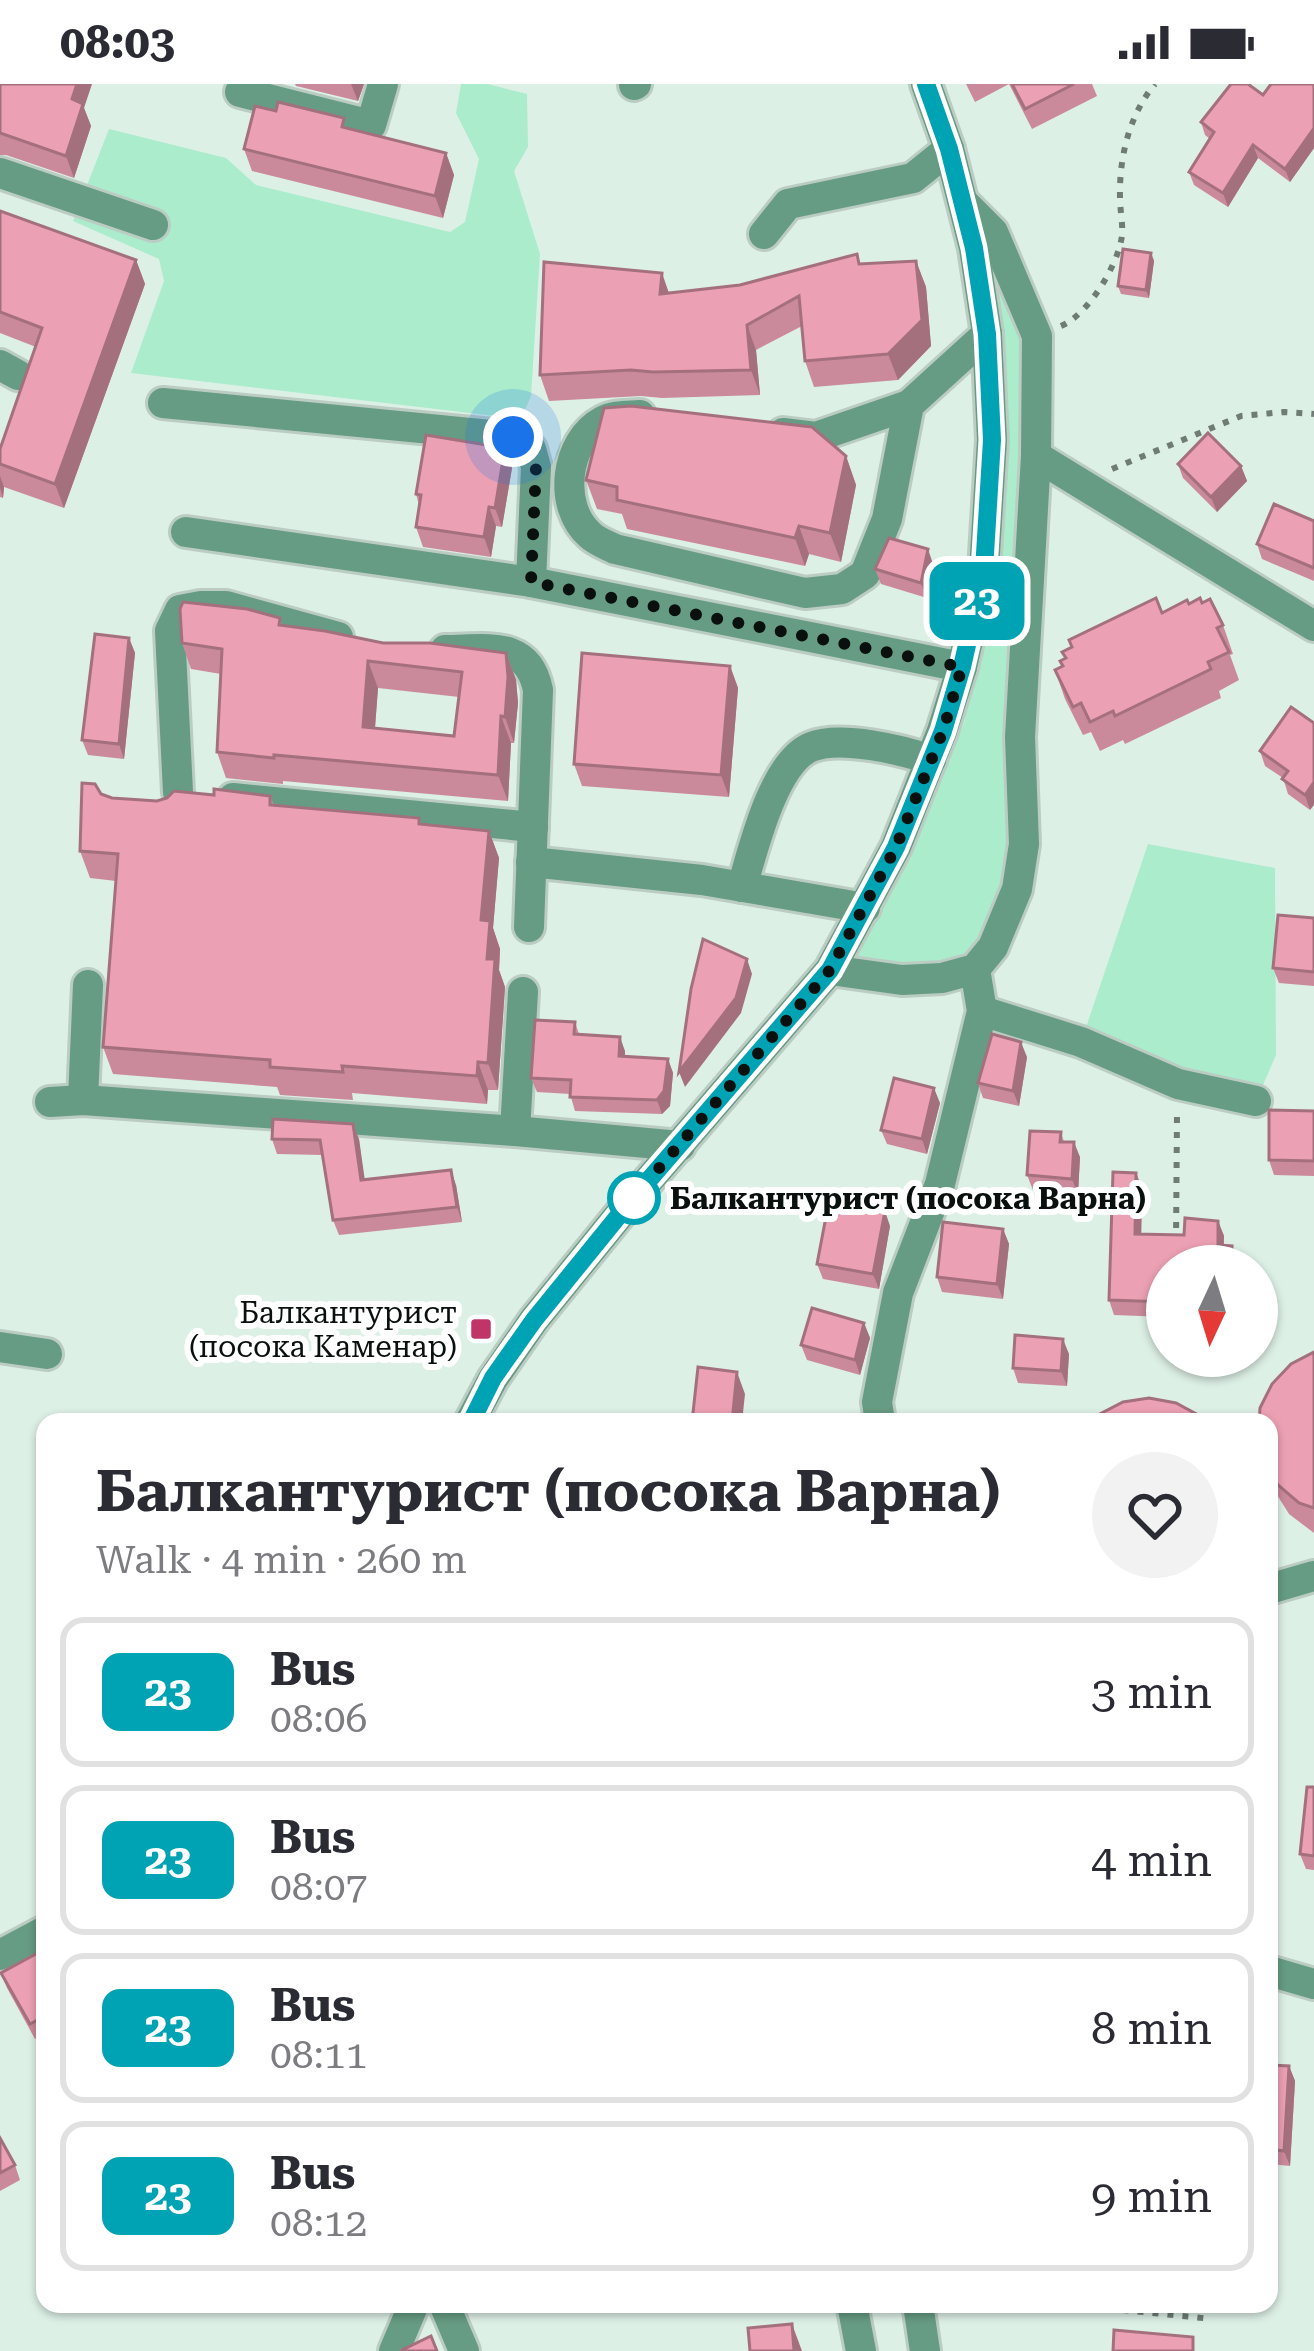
<!DOCTYPE html>
<meta charset="utf-8">
<style>
body{margin:0;font-family:"Roboto Serif",serif;background:#f2f2f3;color:#2b2b33;height:100vh;display:flex;flex-direction:column;font-size:45px;white-space:nowrap}
*{box-sizing:border-box;margin:0}
p{font-size:39px;color:#7c7c81}
.icon{flex:none;width:66px;height:66px;fill:none;stroke:currentColor;stroke-width:2;stroke-linecap:round;stroke-linejoin:round}
.map{position:relative;flex:1;overflow:hidden}
.details{position:absolute;left:36px;top:1329px;width:1242px;height:900px;display:flex;flex-direction:column;background:#fff;border-radius:24px;box-shadow:0 3px 9px #0004}
.details>*{flex:none}
.badge{padding:0 24px;border-radius:18px;font-size:42px;line-height:78px}
.needle{width:78px;rotate:184deg}
.tools{position:absolute;left:1146px;top:1161px;display:grid;gap:24px}
.tools a{display:grid;place-items:center;width:132px;height:132px;border-radius:50%;background:#fff;box-shadow:0 3px 9px #0004;font-size:60px}
.you{position:absolute;width:60px;height:60px;margin:-30px;border:9px solid #fff;border-radius:50%;background:#1a73e8;box-shadow:0 0 0 18px #1a73e833}
.map>.badge{position:absolute;translate:-50% -50%;box-shadow:0 0 0 6px #fff}
.round{display:grid;place-items:center;flex:none;width:126px;height:126px;border-radius:63px;background:#f2f2f3}
.summary{display:flex;align-items:center;justify-content:space-between;height:204px;padding:0 60px}
h1{font-size:57px;font-weight:700;line-height:90px}
ul{padding:0;list-style:none}
li{display:flex;align-items:center;gap:36px;height:150px;margin:0 24px 18px;padding:0 36px;border:6px solid #e1e1e2;border-radius:24px}
li div{flex:1}
li b{display:block;font-size:45px}
li em{font-style:normal}
li .badge{min-width:132px;font-weight:700;text-align:center}
.status{display:flex;justify-content:space-between;align-items:center;height:84px;padding:0 60px;background:#fff;direction:ltr}
.status svg{height:33px;fill:currentColor}
.map>svg:first-child{display:block}
.green{fill:#abeccd}
.lines{fill:none;stroke-linecap:round;stroke-linejoin:round}
.minor-casing{stroke:#bbccc3;stroke-width:36}
.path{stroke:#6f7c75;stroke-width:6;stroke-dasharray:6 9;stroke-linecap:butt}
.minor{stroke:#669c83;stroke-width:30}
.wall{fill:#cb8a9b;fill-rule:evenodd}
.shaded-wall{fill:#a5707e}
.building{fill:#eca0b4;stroke:#a5707e;stroke-width:3;fill-rule:evenodd}
.line-casing{stroke:#fff;stroke-width:27}
.line{stroke:#00a3b4;stroke-width:18}
.walk{stroke:#09100d;stroke-width:12;stroke-dasharray:0 21.6}
.stop-dot{fill:#fff;stroke:#00a3b4;stroke-width:6}
.poi-dot{fill:#c03468;stroke:#fff;stroke-width:4.5}
.labels{text-anchor:middle;dominant-baseline:central;stroke-width:12;stroke-linejoin:round;paint-order:stroke}
.stop-label{font-size:30px;font-weight:bold;fill:#09100d;stroke:#fff;text-anchor:start}
.poi-label{font-size:30px;fill:#09100d;stroke:#fff;text-anchor:end}
</style>
<div class="status"><b>08:03</b><svg viewBox="0 0 49 12"><path d="M0 12V9h3v3zM5 12V6h3v6zM10 12V3h3v9zM15 12V0h3v12zM26 1h20v11H26zM47 4h2v5h-2z"/></svg></div>
<div class="map">
<svg width="1314" height="2267" viewBox="0 0 1314 2267">
<rect width="100%" height="100%" fill="#ddf0e6"/>
<g class="green">
<path d="M461,0H488L527,10L528,63L514,87L540,170L531,312L521,335L131,289L164,197L159,175L73,137L109,45L226,74L256,101L450,148L465,138L479,75L456,29Z"/>
<path d="M985,164L1037,252L1024,760L975,885L847,888L896,794L964,639L995,487Z"/>
<path d="M1148,760L1275,784L1276,971L1256,1017L1081,958Z"/>
</g>
<g class="lines">
<defs>
<g id="minor">
<path d="M634,1L636,0"/>
<path d="M240,8L371,41L383,0"/>
<path d="M0,89L153,141"/>
<path d="M764,150L788,120L913,94L949,65"/>
<path d="M0,281L18,291"/>
<path d="M163,319L513,353L531,365L536,383L531,498L186,448"/>
<path d="M640,331C628,332 614,331 603,337C565,357 557,422 590,451C596,457 607,461 615,465L805,509L842,505L865,490L887,435L909,321L987,250"/>
<path d="M783,349L816,353L909,321"/>
<path d="M1036,372L1314,542"/>
<path d="M531,498L962,583"/>
<path d="M445,566C486,566 528,555 538,606L529,843"/>
<path d="M178,708L170,547L180,526L201,522H226L338,553"/>
<path d="M233,714L533,743"/>
<path d="M531,778L702,796L865,824"/>
<path d="M742,803C753,766 773,679 811,663C840,651 903,666 931,676"/>
<path d="M830,886L902,896L942,894L975,885L993,863L1017,805L1024,760L1020,653L1036,372L1037,252L993,148L964,119"/>
<path d="M982,927L1081,958L1178,1000L1256,1017"/>
<path d="M83,1016L88,901"/>
<path d="M50,1018L83,1016L515,1047L680,1062"/>
<path d="M515,1047L523,908"/>
<path d="M0,1263L47,1270"/>
<path d="M470,1338L493,1295L534,1236L629,1119L830,886L896,763L942,647L962,583L984,486L992,356L987,250L974,164L949,65L926,0"/>
<path d="M880,1338L877,1318L898,1209L940,1100L982,927L975,885"/>
<path d="M1269,1505L1314,1492"/>
<path d="M0,1871L45,1847"/>
<path d="M1269,1887L1314,1900"/>
<path d="M444,2220L464,2267"/>
<path d="M852,2220L861,2267"/>
<path d="M918,2220L925,2267"/>
<path d="M394,2267L414,2220"/>
</g>
</defs>
<use href="#minor" class="minor-casing"/>
<g class="path">
<path d="M1061,242C1088,231 1119,180 1122,151C1123,139 1120,126 1120,114C1119,74 1129,31 1155,0"/>
<path d="M1112,385L1241,332L1284,328L1314,330"/>
<path d="M1176,1159L1177,1028"/>
<path d="M1063,2220L1212,2235"/>
</g>
<use href="#minor" class="minor"/>
</g>
<g class="wall">
<path d="M0,0L84,24L91,42L74,94L6,71H0Z"/>
<path d="M295,0H364L358,17L296,2Z"/>
<path d="M966,0H1092L1097,12L1032,45L1009,0L975,18Z"/>
<path d="M1314,0V64L1290,98L1258,74L1228,123L1194,101L1189,88L1210,55L1205,51L1201,38L1263,11Z"/>
<path d="M348,45L446,69L454,91L443,134L252,87L244,65Z"/>
<path d="M0,127L136,176L145,200L64,424L4,403L3,414L0,413V365L36,263L0,249Z"/>
<path d="M1151,169L1154,177L1149,214L1121,210L1118,202Z"/>
<path d="M857,170L860,180L916,177L926,203L931,262L898,296L814,303L805,277L802,242L756,266L760,311L662,314L641,312L549,317L540,291L669,209L740,201Z"/>
<path d="M505,364L512,384L502,443L496,442L491,473L423,463L416,443L419,421L416,410Z"/>
<path d="M846,372L856,401L841,478L809,470L805,482L627,445L622,430L597,425L586,396Z"/>
<path d="M1178,380L1241,382L1247,397L1217,428L1183,394Z"/>
<path d="M1314,437V497L1262,475L1257,460Z"/>
<path d="M933,480L927,514L881,500L875,485Z"/>
<path d="M1202,519L1223,541L1233,570L1230,571L1239,596L1219,607L1221,614L1125,660L1123,656L1100,667L1091,648L1083,651L1065,615L1055,586L1162,529L1189,520Z"/>
<path d="M280,534L282,541L383,559L506,569L516,596L518,619L514,659H511L508,717L283,697V700L226,694L217,668L221,590L191,585L182,559ZM378,604L459,613L454,652L375,644Z"/>
<path d="M129,554L135,569L124,675L88,671L82,656Z"/>
<path d="M730,582L738,604L729,713L582,702L574,680Z"/>
<path d="M1291,623L1310,726L1288,710L1283,694L1265,682L1260,667Z"/>
<path d="M101,710L112,714L157,717L214,711L270,712L274,721L419,734L421,741L489,747L499,774L493,844L500,865L499,886L505,903L498,1006H488L487,1020L352,1009L353,1016L280,1011L277,1003L113,990L103,963L116,797L90,794L80,767Z"/>
<path d="M1314,834V902L1279,899L1273,884Z"/>
<path d="M575,938L579,950L625,967V972L668,975L673,989L670,1022L662,1030L575,1027L570,1010L537,1008L531,994Z"/>
<path d="M1027,973L1019,1022L983,1014L978,999Z"/>
<path d="M940,1019L927,1070L887,1060L881,1046Z"/>
<path d="M1314,1027V1092L1274,1091L1269,1076Z"/>
<path d="M1061,1048L1064,1058L1080,1073L1078,1110L1033,1106L1027,1091Z"/>
<path d="M272,1055H359L364,1096L456,1101L462,1138L339,1151L333,1136L322,1071L277,1070Z"/>
<path d="M1136,1089L1142,1104L1141,1150L1184,1151L1218,1137L1224,1152V1161L1232,1162L1238,1177V1182H1167V1261L1165,1255L1166,1233L1114,1231L1109,1216Z"/>
<path d="M890,1142L879,1205L823,1195L817,1180Z"/>
<path d="M1003,1145L1009,1160L1003,1215L942,1208L937,1193Z"/>
<path d="M864,1239L870,1254L860,1291L807,1276L801,1261Z"/>
<path d="M1314,1268V1449L1289,1430L1269,1398V1338Z"/>
<path d="M1069,1270L1067,1302L1018,1299L1013,1284Z"/>
<path d="M1314,1703V1786L1306,1785L1300,1770Z"/>
<path d="M45,1865V1950L35,1955L7,1904L1,1889Z"/>
<path d="M1269,1981L1289,1982L1295,1997L1290,2082L1269,2080Z"/>
<path d="M0,2054L15,2081L20,2096L0,2107Z"/>
</g>
<g class="shaded-wall">
<path d="M77,0H92L84,24L91,42L74,94L66,72L72,15Z"/>
<path d="M351,0H364L358,17Z"/>
<path d="M1314,44V64L1290,98L1285,85Z"/>
<path d="M1253,61L1258,74L1228,123L1223,109Z"/>
<path d="M446,69L454,91L443,134L435,112Z"/>
<path d="M1151,169L1154,177L1149,214L1146,206Z"/>
<path d="M136,176L145,200L64,424L55,400Z"/>
<path d="M916,177L926,203L931,262L898,296L888,270Z"/>
<path d="M662,189L671,215L660,210Z"/>
<path d="M747,241L756,266L760,311L751,286Z"/>
<path d="M505,364L512,384L502,443L495,424Z"/>
<path d="M846,372L856,401L841,478L830,449Z"/>
<path d="M1241,382L1247,397L1217,428L1211,413Z"/>
<path d="M0,392L4,403L3,414L0,404Z"/>
<path d="M489,423L496,442L491,473L484,453Z"/>
<path d="M799,442L809,470L805,482L795,454Z"/>
<path d="M928,465L933,480L927,514L921,499Z"/>
<path d="M129,554L135,569L124,675L119,660Z"/>
<path d="M506,569L516,596L518,619L514,659L505,633Z"/>
<path d="M368,577L378,604L373,669L363,643Z"/>
<path d="M730,582L738,604L729,713L721,691Z"/>
<path d="M501,632L511,659L508,717L498,691Z"/>
<path d="M1314,698V721L1310,726L1305,711Z"/>
<path d="M489,747L499,774L493,844L500,865L499,886L505,903L498,1006L488,979L487,875L481,836Z"/>
<path d="M747,875L752,890L741,929L685,1003L679,988Z"/>
<path d="M620,953L625,967L624,986L619,972Z"/>
<path d="M1021,958L1027,973L1019,1022L1013,1007Z"/>
<path d="M668,975L673,989L670,1022L662,1030L657,1016Z"/>
<path d="M478,978L488,1006L487,1020L477,992Z"/>
<path d="M934,1004L940,1019L927,1070L922,1055Z"/>
<path d="M353,1040L359,1055L367,1111L361,1096Z"/>
<path d="M1074,1058L1080,1073L1078,1110L1072,1095Z"/>
<path d="M451,1086L456,1101L462,1138L457,1123Z"/>
<path d="M1136,1089L1142,1104L1141,1165L1135,1150Z"/>
<path d="M885,1127L890,1142L879,1205L873,1190Z"/>
<path d="M1218,1137L1224,1152L1223,1176L1218,1161Z"/>
<path d="M1003,1145L1009,1160L1003,1215L997,1200Z"/>
<path d="M1232,1162L1238,1177V1182H1232Z"/>
<path d="M864,1239L870,1254L860,1291L855,1276Z"/>
<path d="M1063,1255L1069,1270L1067,1302L1061,1287Z"/>
<path d="M737,1288L745,1310L742,1338H732Z"/>
<path d="M1289,1982L1295,1997L1290,2082L1284,2067Z"/>
<path d="M792,2240L802,2267H794Z"/>
</g>
<g class="building">
<path d="M0,0H77L72,15L83,20L66,72L0,49Z"/>
<path d="M1012,0H1074L1025,25Z"/>
<path d="M1231,0H1248L1263,11L1271,0H1314V44L1285,85L1253,61L1223,109L1189,88L1214,48L1201,38Z"/>
<path d="M278,18L344,34L342,43L446,69L435,112L244,65L255,22L276,27Z"/>
<path d="M0,127L136,176L55,400L0,380V365L42,244L0,228Z"/>
<path d="M1123,165L1151,169L1146,206L1118,202Z"/>
<path d="M857,170L859,180L916,177L922,236L888,270L805,277L799,212L747,241L751,286L653,288L631,286L540,291L544,178L662,189L660,210L740,201Z"/>
<path d="M631,322L812,343L846,372L830,449L799,442L795,454L617,416V403L586,396L604,324Z"/>
<path d="M1208,349L1241,382L1211,413L1178,380Z"/>
<path d="M426,351L505,364L495,424L489,423L484,453L416,443L421,411L416,410Z"/>
<path d="M1274,420L1314,437V484L1257,460Z"/>
<path d="M889,454L928,465L921,499L875,485Z"/>
<path d="M1156,514L1162,529L1187,516L1189,520L1200,514L1202,519L1210,515L1223,541L1217,544L1229,568L1208,578L1211,585L1115,632L1113,627L1090,638L1081,619L1073,623L1055,586L1063,582L1060,577L1066,574L1062,568L1072,563L1069,556Z"/>
<path d="M183,518L247,525L280,534L279,541L325,547L383,559H430L506,569L508,593L505,633L501,632L498,691L274,671V674L217,668L222,565L182,559L180,525ZM368,577L462,588L454,652L363,643Z"/>
<path d="M95,550L129,554L119,660L82,656Z"/>
<path d="M582,569L730,582L721,691L574,680Z"/>
<path d="M1291,623L1314,639V698L1305,711L1282,695L1288,687L1260,667Z"/>
<path d="M82,699L95,700L101,710L112,714L157,717L167,714L174,707L214,711V705L270,712V721L419,734V740L489,747L481,836L490,837L487,875H495L488,979L478,978L477,992L342,982L343,988L270,983V976L103,963L118,770L80,767Z"/>
<path d="M1278,831L1314,834V888L1273,884Z"/>
<path d="M703,855L747,875L736,914L679,988L691,905Z"/>
<path d="M535,936L575,938L574,950L620,953L619,972L668,975L664,1007L657,1016L570,1013L571,996L531,994Z"/>
<path d="M992,950L1021,958L1013,1007L978,999Z"/>
<path d="M894,994L934,1004L922,1055L881,1046Z"/>
<path d="M1269,1026L1314,1027V1077L1269,1076Z"/>
<path d="M273,1035L353,1040L361,1096L451,1086L457,1123L333,1136L320,1056L272,1055Z"/>
<path d="M1030,1047L1061,1048L1060,1058H1074L1072,1095L1027,1091Z"/>
<path d="M1113,1088L1136,1089L1135,1150L1184,1151L1185,1134L1218,1137V1161L1232,1162V1182H1167V1218L1109,1216Z"/>
<path d="M829,1117L885,1127L873,1190L817,1180Z"/>
<path d="M943,1138L1003,1145L997,1200L937,1193Z"/>
<path d="M812,1224L864,1239L855,1276L801,1261Z"/>
<path d="M1015,1251L1063,1255L1061,1287L1013,1284Z"/>
<path d="M1314,1268V1424L1299,1419L1278,1401L1269,1386V1338H1259L1260,1324L1272,1300L1291,1280Z"/>
<path d="M698,1283L737,1288L732,1338H692Z"/>
<path d="M1149,1314L1176,1319L1200,1332L1206,1338H1092L1098,1331L1123,1318Z"/>
<path d="M45,1622V1639L38,1635Z"/>
<path d="M1307,1703H1314V1772L1300,1770Z"/>
<path d="M45,1865V1932L30,1940L1,1889Z"/>
<path d="M1269,1981L1289,1982L1284,2067L1269,2065Z"/>
<path d="M0,2054L15,2081L0,2089Z"/>
<path d="M792,2240L794,2267H750L748,2244Z"/>
<path d="M1114,2246L1193,2253V2267H1113Z"/>
<path d="M431,2252L437,2267H402V2266Z"/>
</g>
<g class="lines">
<defs>
<path id="line" d="M471,1338L493,1294L534,1236L629,1119L830,886L896,763L943,647L962,583L984,486L992,356L987,250L974,164L949,65L926,0"/>
</defs>
<use href="#line" class="line-casing"/>
<use href="#line" class="line"/>
<path class="walk" d="M513,353L531,364L536,383L531,498L962,583L943,647L896,763L830,886L629,1119L634,1114"/>
</g>
<circle class="stop-dot" cx="634" cy="1114" r="24"/>
<rect class="poi-dot" x="469" y="1233" width="24" height="24" rx="6"/>
<g class="labels">
<g class="stop-label">
<text x="670" y="1114">Балкантурист (посока Варна)</text>
</g>
<g class="poi-label">
<text x="457" y="1228">Балкантурист<tspan x="457" dy="34">(посока Каменар)</tspan></text>
</g>
</g>
</svg>
<div class="tools">
<a><svg class="needle" viewBox="-14 -14 28 28"><path d="M0-13l5 13h-10z" fill="#e53935"/><path d="M0 13l5-13h-10z" fill="#7c7c81"/></svg></a>
</div>
<div class="you" style="left:513px;top:353px"></div>
<b class="badge" style="left:977px;top:517px;background:#00a3b4;color:#fff">23</b>
<section class="details">
<div class="summary"><div><h1>Балкантурист (посока Варна)</h1><p>Walk · 4 min · 260 m</p></div><a class="round"><svg class="icon" aria-label="heart" viewBox="0 0 24 24"><path d="M12 20l-8-8c-3-5 5-10 8-4 3-6 11-1 8 4z"/></svg></a></div>
<ul>
<li><span class="badge" style="background:#00a3b4;color:#fff">23</span><div><b>Bus</b><p>08:06</p></div><em>3 min</em></li>
<li><span class="badge" style="background:#00a3b4;color:#fff">23</span><div><b>Bus</b><p>08:07</p></div><em>4 min</em></li>
<li><span class="badge" style="background:#00a3b4;color:#fff">23</span><div><b>Bus</b><p>08:11</p></div><em>8 min</em></li>
<li><span class="badge" style="background:#00a3b4;color:#fff">23</span><div><b>Bus</b><p>08:12</p></div><em>9 min</em></li>
</ul>
</section>
</div>
